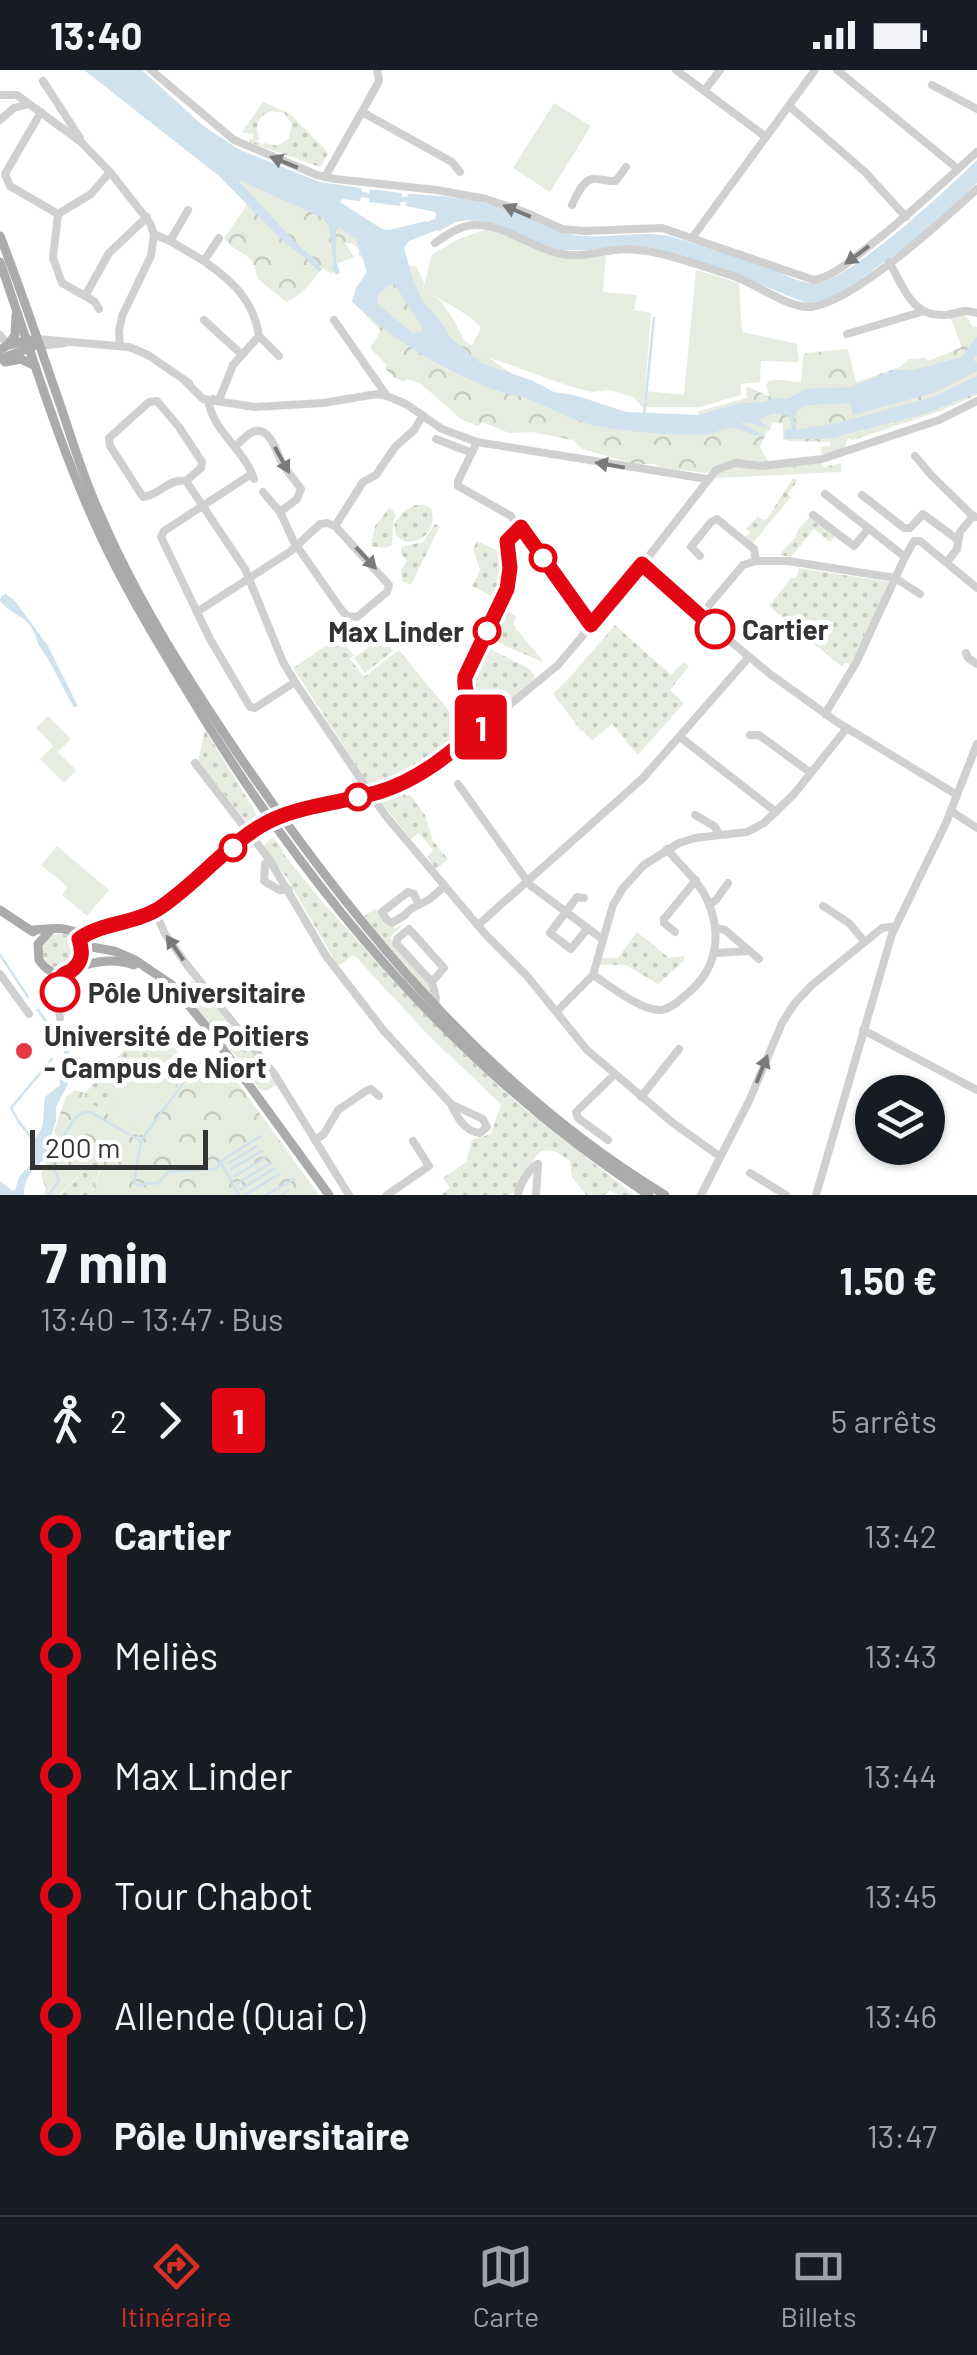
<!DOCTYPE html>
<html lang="fr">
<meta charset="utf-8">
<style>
body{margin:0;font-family:Barlow,sans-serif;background:#242831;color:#f1f3f6;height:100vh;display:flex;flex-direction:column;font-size:38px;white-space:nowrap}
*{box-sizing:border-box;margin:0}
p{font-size:32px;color:#9ea1a6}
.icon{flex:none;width:55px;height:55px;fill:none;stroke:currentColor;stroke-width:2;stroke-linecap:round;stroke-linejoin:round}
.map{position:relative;height:1125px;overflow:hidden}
.drawer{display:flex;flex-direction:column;background:#171b24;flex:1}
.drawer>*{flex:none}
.badge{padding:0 20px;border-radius:8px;font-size:35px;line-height:65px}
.controls{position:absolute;left:855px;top:1005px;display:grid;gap:20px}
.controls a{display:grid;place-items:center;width:90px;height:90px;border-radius:50%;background:#171b24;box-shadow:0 2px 8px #0004;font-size:50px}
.scale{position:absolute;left:30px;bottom:25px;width:178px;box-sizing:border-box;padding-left:10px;border:5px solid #333;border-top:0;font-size:28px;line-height:35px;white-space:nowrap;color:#333;-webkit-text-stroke:8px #fff;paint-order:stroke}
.map>.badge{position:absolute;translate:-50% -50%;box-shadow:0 0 0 5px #fff}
.legs{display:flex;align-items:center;gap:15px;height:110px;padding:0 40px;font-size:32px}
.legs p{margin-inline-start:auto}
.summary{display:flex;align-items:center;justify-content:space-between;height:170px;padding:0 40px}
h1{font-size:55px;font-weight:700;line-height:75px}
ul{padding:0 40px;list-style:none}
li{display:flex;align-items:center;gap:35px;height:120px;font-size:38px}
li i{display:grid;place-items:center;width:15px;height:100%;margin:0 12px;background:currentColor}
li i::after{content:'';width:25px;height:25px;margin:-12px;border:8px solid;border-radius:50%;background:#171b24}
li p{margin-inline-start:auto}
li:first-child i{background:linear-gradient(#0000 50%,currentColor 0)}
li:last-child i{background:linear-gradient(currentColor 50%,#0000 0)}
.status{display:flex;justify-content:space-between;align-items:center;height:70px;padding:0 50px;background:#171b24;direction:ltr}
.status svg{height:28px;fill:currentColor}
.tab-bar{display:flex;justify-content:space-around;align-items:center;height:140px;border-top:2px solid #363941;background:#171b24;font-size:28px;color:#9ea1a6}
.tab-bar a{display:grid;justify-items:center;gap:5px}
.tab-bar .selected{color:#d93025}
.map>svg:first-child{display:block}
.grass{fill:url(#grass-dots);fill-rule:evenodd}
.forest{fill:url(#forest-crowns)}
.garden{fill:#e6ecdf}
.water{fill:#cfe2ee;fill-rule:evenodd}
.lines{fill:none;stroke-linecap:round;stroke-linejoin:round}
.stream{stroke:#cfe2ee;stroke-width:2.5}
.minor{stroke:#d0d0d0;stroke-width:8}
.major{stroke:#ababab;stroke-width:9}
.oneway{fill:#7a7a7a}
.line-1-casing{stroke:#fff;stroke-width:22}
.line-1{stroke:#e30613;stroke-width:15}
.stop-1-dot{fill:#fff;stroke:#e30613;stroke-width:5}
.poi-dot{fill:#e63946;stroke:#fff;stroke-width:4}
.labels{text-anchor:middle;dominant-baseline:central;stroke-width:10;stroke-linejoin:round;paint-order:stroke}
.stop-label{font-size:28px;font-weight:bold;fill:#333;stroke:#fff;text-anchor:start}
.poi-label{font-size:28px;font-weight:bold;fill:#333;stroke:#fff;text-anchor:start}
</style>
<div class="status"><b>13:40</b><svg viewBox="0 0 49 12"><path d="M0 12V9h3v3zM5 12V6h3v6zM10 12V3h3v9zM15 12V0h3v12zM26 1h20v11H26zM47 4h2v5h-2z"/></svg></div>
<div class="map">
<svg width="977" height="1125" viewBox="0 0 977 1125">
<defs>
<pattern id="grass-dots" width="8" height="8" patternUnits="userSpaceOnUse" patternTransform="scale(2.5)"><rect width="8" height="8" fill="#e6ecdf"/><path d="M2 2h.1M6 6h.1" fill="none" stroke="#c6cbc0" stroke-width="1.8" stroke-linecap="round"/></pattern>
<pattern id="forest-crowns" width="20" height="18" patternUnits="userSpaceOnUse" patternTransform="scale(2.5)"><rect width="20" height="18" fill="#e6ecdf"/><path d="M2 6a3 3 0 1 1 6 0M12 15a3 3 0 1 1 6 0" fill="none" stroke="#c6cbc0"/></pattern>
</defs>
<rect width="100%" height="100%" fill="#fff"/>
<g class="grass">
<path d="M263,32L290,44L325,79L328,84L320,97L249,72V69H253V64L242,62ZM271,41L284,43L292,54L289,68L278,76L265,73L263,75L256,70H260C254,57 257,46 271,41Z"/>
<path d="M793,408L798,410L788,424L791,427L753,473L746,467L750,462L746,459L758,446L762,450L767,449Z"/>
<path d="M415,435H425L431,439C437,458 425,472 406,472L396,466L394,454L404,441Z"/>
<path d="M390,437L396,445C390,456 395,465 391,476L384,478L371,476L375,456Z"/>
<path d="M811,445L836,465L830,472L814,459L791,487L779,485L795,468L798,460Z"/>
<path d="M435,454L440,456L411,515L402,511L401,500L407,491L401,484V477L423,472Z"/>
<path d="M477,471L499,481V514L492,526L472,516L480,500L473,479Z"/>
<path d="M799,498L889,512L851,596L846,592L842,597L769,536L791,508H796Z"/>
<path d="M504,539L516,546L513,555L542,590V592L491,569L490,565Z"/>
<path d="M615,555L671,605L684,592L689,596L670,620L684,633L638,685L612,654L592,671L584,661L582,662L553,624L571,606Z"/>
<path d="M382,567L393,581L365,603L354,588Z"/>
<path d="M341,570L354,585L350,589L364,607L399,580L468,664L419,702L383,718L374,717L368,713L293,598L333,571L335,574Z"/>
<path d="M484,576L530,599L535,608L496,641C490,639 484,639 479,636C457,622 476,592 484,576Z"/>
<path d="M205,660L255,741L257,748L249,755L198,691Z"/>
<path d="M399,718L406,726L410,725L425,745L433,771L448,789L436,799L427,787L433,780L419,763L411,769L381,732L384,725Z"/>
<path d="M273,767L283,780L282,782L321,830L391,908L458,978L516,1032L634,1125H618L610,1120L604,1125H586L572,1107L570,1091C560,1084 550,1076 538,1083L515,1122L508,1125H440L450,1118L443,1108L466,1092L472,1070L491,1064L501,1034L429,966L354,885L338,896L287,808L263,776Z"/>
<path d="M374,839L381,842L394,859L405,852L390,868L430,911L433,926L419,914L362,848Z"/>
<path d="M637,862L669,888L684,886V891L658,914L626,895H600L602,888H618Z"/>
<circle cx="60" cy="881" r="17"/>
<path d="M138,965L165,969L193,997L139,1066L85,1029V1023Z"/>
<path d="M115,1069L100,1100L91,1125H60Z"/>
</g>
<g class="forest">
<path d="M238,104L377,170L397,195L416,196L424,213L423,219L440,230L454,250L464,270L536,321L672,362L686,365L696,351L699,341L747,328L746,318L749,317L770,327L766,316L768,311C780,308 789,312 801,312L803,287L806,283L848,279L856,312L900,297L909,289L926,288L928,291L962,277L950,247L963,242L973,257H977V325L940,341L853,370L848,368L845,378L822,386L821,377L830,376V372L789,371L783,369V354L772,352L770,361H767L760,377L769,393C744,390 727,387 707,403L663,398L654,394H635L582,379L573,370L532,362L509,363L482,352L478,356L462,350L420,313L406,309L404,312L393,307L385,298L387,295L370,278L381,261L352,231L367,203L363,187L358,185L359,180L353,174L344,172L354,187L332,196L335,202L332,204L323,198C311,211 303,226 286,232L257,208C254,179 237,187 224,168L245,138L249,122L234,108Z"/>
<path d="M822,393L824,397L841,393V402L714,408L715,404L729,397Z"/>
<path d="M193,910L278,1014L266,1021L259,1019L219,964L182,920Z"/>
<path d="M211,982L238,1013L319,1125H91L112,1072L59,1125H44L46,1119L41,1105L56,1066L54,1061L66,1027L75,1020L85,1023V1029L139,1066L193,997Z"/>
</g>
<g class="garden">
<path d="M554,33L591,56L550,122L513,98Z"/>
<path d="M486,159L566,188L606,185L603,222L637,225L634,240L651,243L645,321L684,325L696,200L739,213L742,262L797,274L799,292L761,291L760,312L741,314V325L699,337H642L633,327L608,320L592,322L569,316L482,285L472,276L481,257C464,240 443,232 423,219L432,184L459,169Z"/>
<path d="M48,646L71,669L58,682L76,700L64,713L40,689L53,676L36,658Z"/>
<path d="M57,776L109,820L87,846L62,825L68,817L41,795Z"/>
<path d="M161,970L167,972L189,999L140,1062H137L112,1045L110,1039Z"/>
</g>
<g class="water">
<path d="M84,0H142L202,55L238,79L320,112L361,118L362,122L370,123V119L402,123V127H407L408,124C442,125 476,129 509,140C531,147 550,161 574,165C606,170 638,160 669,166C699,175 729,183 758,193C776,199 799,215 817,213C850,210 951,116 977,90V113L929,159L861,209L835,227L809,234L745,208L662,181L559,180L487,153L468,150L456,152L440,161L437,160L409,171L404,178L413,210L422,230L444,256L450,267L481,293L531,310L554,322L574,325L627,342L698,345L737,334L763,332L776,328L788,329L806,319L851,317L894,300H913L962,287L977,266V285L973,289L977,294V301L936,322L853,345L850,333L807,335L798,340L794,348L797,360L841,352L933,327L977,306V323L924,344L828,369H784L785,360L792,359L790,346L773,344L760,349V351L768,358C763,356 744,352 741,353L766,367C753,367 740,357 730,358C724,358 715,363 708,364C686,366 662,364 640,362C622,360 595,357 579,351C560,344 542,334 523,327C516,325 508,325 501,322C446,302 394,272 352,231L356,218L367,202L356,169L339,157L336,161V190L340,203L336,205L331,196L334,195L329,156L323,148L237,109L298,175L318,192L317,194L322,199L319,202L309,191L284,172L219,106ZM361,127L369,128V132L400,136L401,132H406V136L435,142L436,144L435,149L427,152L426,151L389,160L382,159L340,132L342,129L360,131ZM394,214L419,252L423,258L421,262L412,263L377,233L378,224L390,215Z"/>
<path d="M6,524L15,531L48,576L78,636L74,637C61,616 53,594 38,574C31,544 15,549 0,531L1,526Z"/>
<path d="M61,969L70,982L72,990L68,1014L56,1037V1050L47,1079L48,1087C35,1095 23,1109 24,1125H0V1111L11,1120H15L20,1105L31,1095L34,1078L30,1067H36C47,1054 42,1043 45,1027L60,1015L59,1001L65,995L64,982L58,971Z"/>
</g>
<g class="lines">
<g class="stream">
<path d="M644,346L654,248"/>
<path d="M0,885L28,927"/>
<path d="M38,940L50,957"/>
<path d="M30,1066L19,1052L11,1038L52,989"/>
<path d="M141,1070L195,997L194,989"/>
<path d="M221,1091L261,1066"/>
<path d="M229,1093L257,1076"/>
<path d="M231,1099L262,1081"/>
<path d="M235,1106L266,1087"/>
<path d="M238,1113L271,1093"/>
<path d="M241,1119L275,1098"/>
<path d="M49,1125L59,1110L52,1094L53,1082L76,1047L84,1042H90L141,1071L134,1113L137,1115L158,1113L168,1102L213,1099L218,1097L220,1091L239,1125"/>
<path d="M245,1125L279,1104"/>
<path d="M266,1125L294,1109"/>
<path d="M281,1125L289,1120"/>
</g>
<g class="minor">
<path d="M151,0L234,70L317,105L335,109L437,120L486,129L522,141L562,159L584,161L662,158L814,210C835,206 852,189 868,177C907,147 941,114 977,82"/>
<path d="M676,0L766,67"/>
<path d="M837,0L958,99"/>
<path d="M43,11L80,68"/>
<path d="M932,15L977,39"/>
<path d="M704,21L720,0"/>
<path d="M0,25H17L81,72L110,102L150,153L154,164L151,186L122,246L119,261L120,276"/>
<path d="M789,36L865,102L906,147"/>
<path d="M41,42L5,104L10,116L58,144"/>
<path d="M362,42L452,92L460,102"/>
<path d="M0,50L14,38L29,34"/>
<path d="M110,102L91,124L58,144L53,188L62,213L85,226L109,183L147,147"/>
<path d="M325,107L377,15L379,10L377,0"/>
<path d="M572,135C576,127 582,111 592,109C600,108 607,112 616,111L626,97"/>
<path d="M154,164L170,171L204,191L219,168"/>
<path d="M692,168L815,0"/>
<path d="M170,171L188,140"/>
<path d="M435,173C448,164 460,155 476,155C506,155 533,179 562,184C581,188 597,182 615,180C649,175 700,196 733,206C755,213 789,239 811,237C854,232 943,150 977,119"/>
<path d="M204,191C232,211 254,230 259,266L233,295L219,330"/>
<path d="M889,192C904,217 911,247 945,245C960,244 959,238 977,243"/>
<path d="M85,226L95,232L99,239"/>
<path d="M204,250L241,284"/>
<path d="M334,250L387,326"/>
<path d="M847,264L921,242"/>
<path d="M0,265L8,275"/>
<path d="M259,266L279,286"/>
<path d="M37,269L129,277L148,285L189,313"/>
<path d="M40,276L65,273"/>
<path d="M186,312L203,329L255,337L323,333L377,324L387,326L406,334L442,359L477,372L707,409"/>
<path d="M213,329L209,335C216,363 245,381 254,409"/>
<path d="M436,369L472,383"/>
<path d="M477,372L458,411V416L511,446L591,555"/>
<path d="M235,377C240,372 249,362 255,361C270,358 277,382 281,391C286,401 295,410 301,419L297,429L280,442"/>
<path d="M915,386L932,406L973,446L977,447"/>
<path d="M250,405L164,461L161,467L210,569L250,637L255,638L295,612"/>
<path d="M186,411L201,398L202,392L179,357L157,331L149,332L109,368L110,376L143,427C159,426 168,408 186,411L245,499L283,592L295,612L385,745L486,865L527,906L587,980L673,1053L719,1086"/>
<path d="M263,422L280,442L294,472L343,542L348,546L357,547L387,522L389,515L335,456"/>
<path d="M825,424L905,487"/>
<path d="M862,425L904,458H910L923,444L958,470"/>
<path d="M813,445L854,476L869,458"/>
<path d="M700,486L691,477L711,452L717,449L754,479L756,491"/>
<path d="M947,492L957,479L960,462L973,446"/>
<path d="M642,495L700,546L770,604L837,652L957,725"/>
<path d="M197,542L291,481L320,454L327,453L335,456L363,412L376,405L395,377L414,360L423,345"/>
<path d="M700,546L743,495L756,491H788L895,508L920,524"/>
<path d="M966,583L968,588L977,594"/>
<path d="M825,644L856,593L905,487L914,471H920L977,518"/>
<path d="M488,651L467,628L464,612L507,519L510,498L507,471L521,457"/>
<path d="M750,665H759L811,703"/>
<path d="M680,667L776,742"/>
<path d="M195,693L269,789L326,886L384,961L451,1034L483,1049L487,1057L480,1063C465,1062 457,1047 451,1034"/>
<path d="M458,714L530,815L602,869"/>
<path d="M951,741L977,758"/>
<path d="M695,745L714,756L720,765"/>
<path d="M269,789L265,794L264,811L279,820H289"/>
<path d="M584,828L577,827L550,863L571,879L587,859"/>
<path d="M709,835L716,830L728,813"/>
<path d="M823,836L849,853L865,872"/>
<path d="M155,841L165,864L187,895L275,1005L349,1125"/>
<path d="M405,845L392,853L386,849L382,842L408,822L414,824L418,833"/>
<path d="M405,845C411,836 419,836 428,830C434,826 439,821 445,816"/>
<path d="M478,855L643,708L749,587"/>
<path d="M716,858L725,860L759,889"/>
<path d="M69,860L88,862L105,858L155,841L251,764L271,751L382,721L413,708L441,691L558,595L642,495L716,400L735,393L761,396L822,389L939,350L977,331"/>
<path d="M675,862L664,853V849L696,810"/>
<path d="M716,883L749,881"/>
<path d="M0,904L29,944"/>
<path d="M593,905C609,915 641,941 661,940C671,939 680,930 687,924C716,900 722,868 709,834C700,811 681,797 667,779"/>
<path d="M432,910L428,908L396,873L398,868L409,859L444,898L432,912L436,928L435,936"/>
<path d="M556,942L593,905L613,835L623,818L644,795L679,773L695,768L747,762L764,753L794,724L847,658"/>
<path d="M60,948L56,917L64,903"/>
<path d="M863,960L977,1020"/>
<path d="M641,1027L679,979"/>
<path d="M315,1070L324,1064L338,1040L366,1021L371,1019L379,1026"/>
<path d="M608,1070L578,1048L576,1042L614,1005"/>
<path d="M750,1103L786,1125"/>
<path d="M387,1125L429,1096L413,1071"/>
<path d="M518,1125C519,1116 529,1098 538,1094"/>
<path d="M536,1125L538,1094"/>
<path d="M701,1125L750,1029L782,953L795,933L812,915L882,858L896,856"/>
<path d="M816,1125L892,864L946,753L977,674"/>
</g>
<g class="major">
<path d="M0,166C22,222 41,280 61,337C73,373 84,410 100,444C136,528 185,605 236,681C352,852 486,1017 665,1125"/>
<path d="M0,192C32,284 60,380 102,469C127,522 157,571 187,621C305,817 456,1000 649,1125"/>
<path d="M8,275L15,265L16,245"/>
<path d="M0,280L8,275L30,270"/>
<path d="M0,289L32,277"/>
<path d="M5,292L21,289L35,296"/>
<path d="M0,840L33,862"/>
<path d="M31,860C41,860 56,857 64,859C104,866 68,931 39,890L38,874L50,861"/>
<path d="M80,872L86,876L114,881L135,890L172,915L209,960L329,1125"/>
<path d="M76,898C96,891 114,888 134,895"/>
</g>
</g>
<defs><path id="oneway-solid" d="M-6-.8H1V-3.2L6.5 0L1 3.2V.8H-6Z" transform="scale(2.5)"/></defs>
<g class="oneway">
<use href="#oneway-solid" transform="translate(284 92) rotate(-158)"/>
<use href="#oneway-solid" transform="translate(517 141) rotate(-157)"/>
<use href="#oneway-solid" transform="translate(857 185) rotate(143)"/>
<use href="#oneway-solid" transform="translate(282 390) rotate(61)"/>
<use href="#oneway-solid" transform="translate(610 395) rotate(-170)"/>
<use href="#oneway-solid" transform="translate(366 488) rotate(47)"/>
<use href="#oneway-solid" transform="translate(175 878) rotate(-125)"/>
<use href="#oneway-solid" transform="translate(762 999) rotate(-68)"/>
</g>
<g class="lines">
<defs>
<path id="line-1" d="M60,922C60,916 59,909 63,905C65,903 68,902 71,901C83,892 83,882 79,869C100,853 134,854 158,839C197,814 232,768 274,749C306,735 345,732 379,722C422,709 454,680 488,651C475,638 463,627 465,607L507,519L510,498L507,471L521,457L591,555L642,494L715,559"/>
</defs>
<use href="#line-1" class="line-1-casing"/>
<use href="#line-1" class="line-1"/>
</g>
<g class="stop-1-dot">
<circle cx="543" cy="488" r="12"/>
<circle cx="715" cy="559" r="18"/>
<circle cx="487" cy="561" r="12"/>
<circle cx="358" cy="727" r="12"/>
<circle cx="233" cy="778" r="12"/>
<circle cx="60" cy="922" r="18"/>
</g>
<circle class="poi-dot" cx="24" cy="981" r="10"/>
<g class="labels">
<g class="stop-label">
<text x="742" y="559">Cartier</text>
<text x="464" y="561" text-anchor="end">Max Linder</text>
<text x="88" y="922">Pôle Universitaire</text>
</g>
<g class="poi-label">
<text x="44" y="965">Université de Poitiers<tspan x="44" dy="32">- Campus de Niort</tspan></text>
</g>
</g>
</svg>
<div class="controls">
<a><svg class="icon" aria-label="layers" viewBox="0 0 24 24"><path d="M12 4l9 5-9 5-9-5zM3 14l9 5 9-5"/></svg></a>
</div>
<div class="scale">200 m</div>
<b class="badge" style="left:481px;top:657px;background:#e30613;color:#fff">1</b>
</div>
<section class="drawer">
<div class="summary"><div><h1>7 min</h1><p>13:40 – 13:47 · Bus</p></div><b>1.50 €</b></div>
<div class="legs"><svg class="icon" aria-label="walk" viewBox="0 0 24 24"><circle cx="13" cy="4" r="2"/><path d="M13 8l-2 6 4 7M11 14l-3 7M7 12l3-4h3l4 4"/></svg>2<svg class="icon" aria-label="forward" viewBox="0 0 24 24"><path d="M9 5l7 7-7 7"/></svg><b class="badge" style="background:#e30613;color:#fff">1</b><p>5 arrêts</p></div>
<ul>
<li><i style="color:#e30613"></i><b>Cartier</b><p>13:42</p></li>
<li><i style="color:#e30613"></i><span>Meliès</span><p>13:43</p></li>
<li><i style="color:#e30613"></i><span>Max Linder</span><p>13:44</p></li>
<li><i style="color:#e30613"></i><span>Tour Chabot</span><p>13:45</p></li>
<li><i style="color:#e30613"></i><span>Allende (Quai C)</span><p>13:46</p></li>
<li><i style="color:#e30613"></i><b>Pôle Universitaire</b><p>13:47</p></li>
</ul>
</section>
<nav class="tab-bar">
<a class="selected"><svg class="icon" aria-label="directions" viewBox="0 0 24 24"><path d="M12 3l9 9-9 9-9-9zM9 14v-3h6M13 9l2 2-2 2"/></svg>Itinéraire</a>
<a><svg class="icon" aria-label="map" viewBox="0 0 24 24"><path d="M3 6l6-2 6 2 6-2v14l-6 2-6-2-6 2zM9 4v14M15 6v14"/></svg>Carte</a>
<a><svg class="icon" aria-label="tickets" viewBox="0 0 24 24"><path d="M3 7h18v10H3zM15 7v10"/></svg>Billets</a>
</nav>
